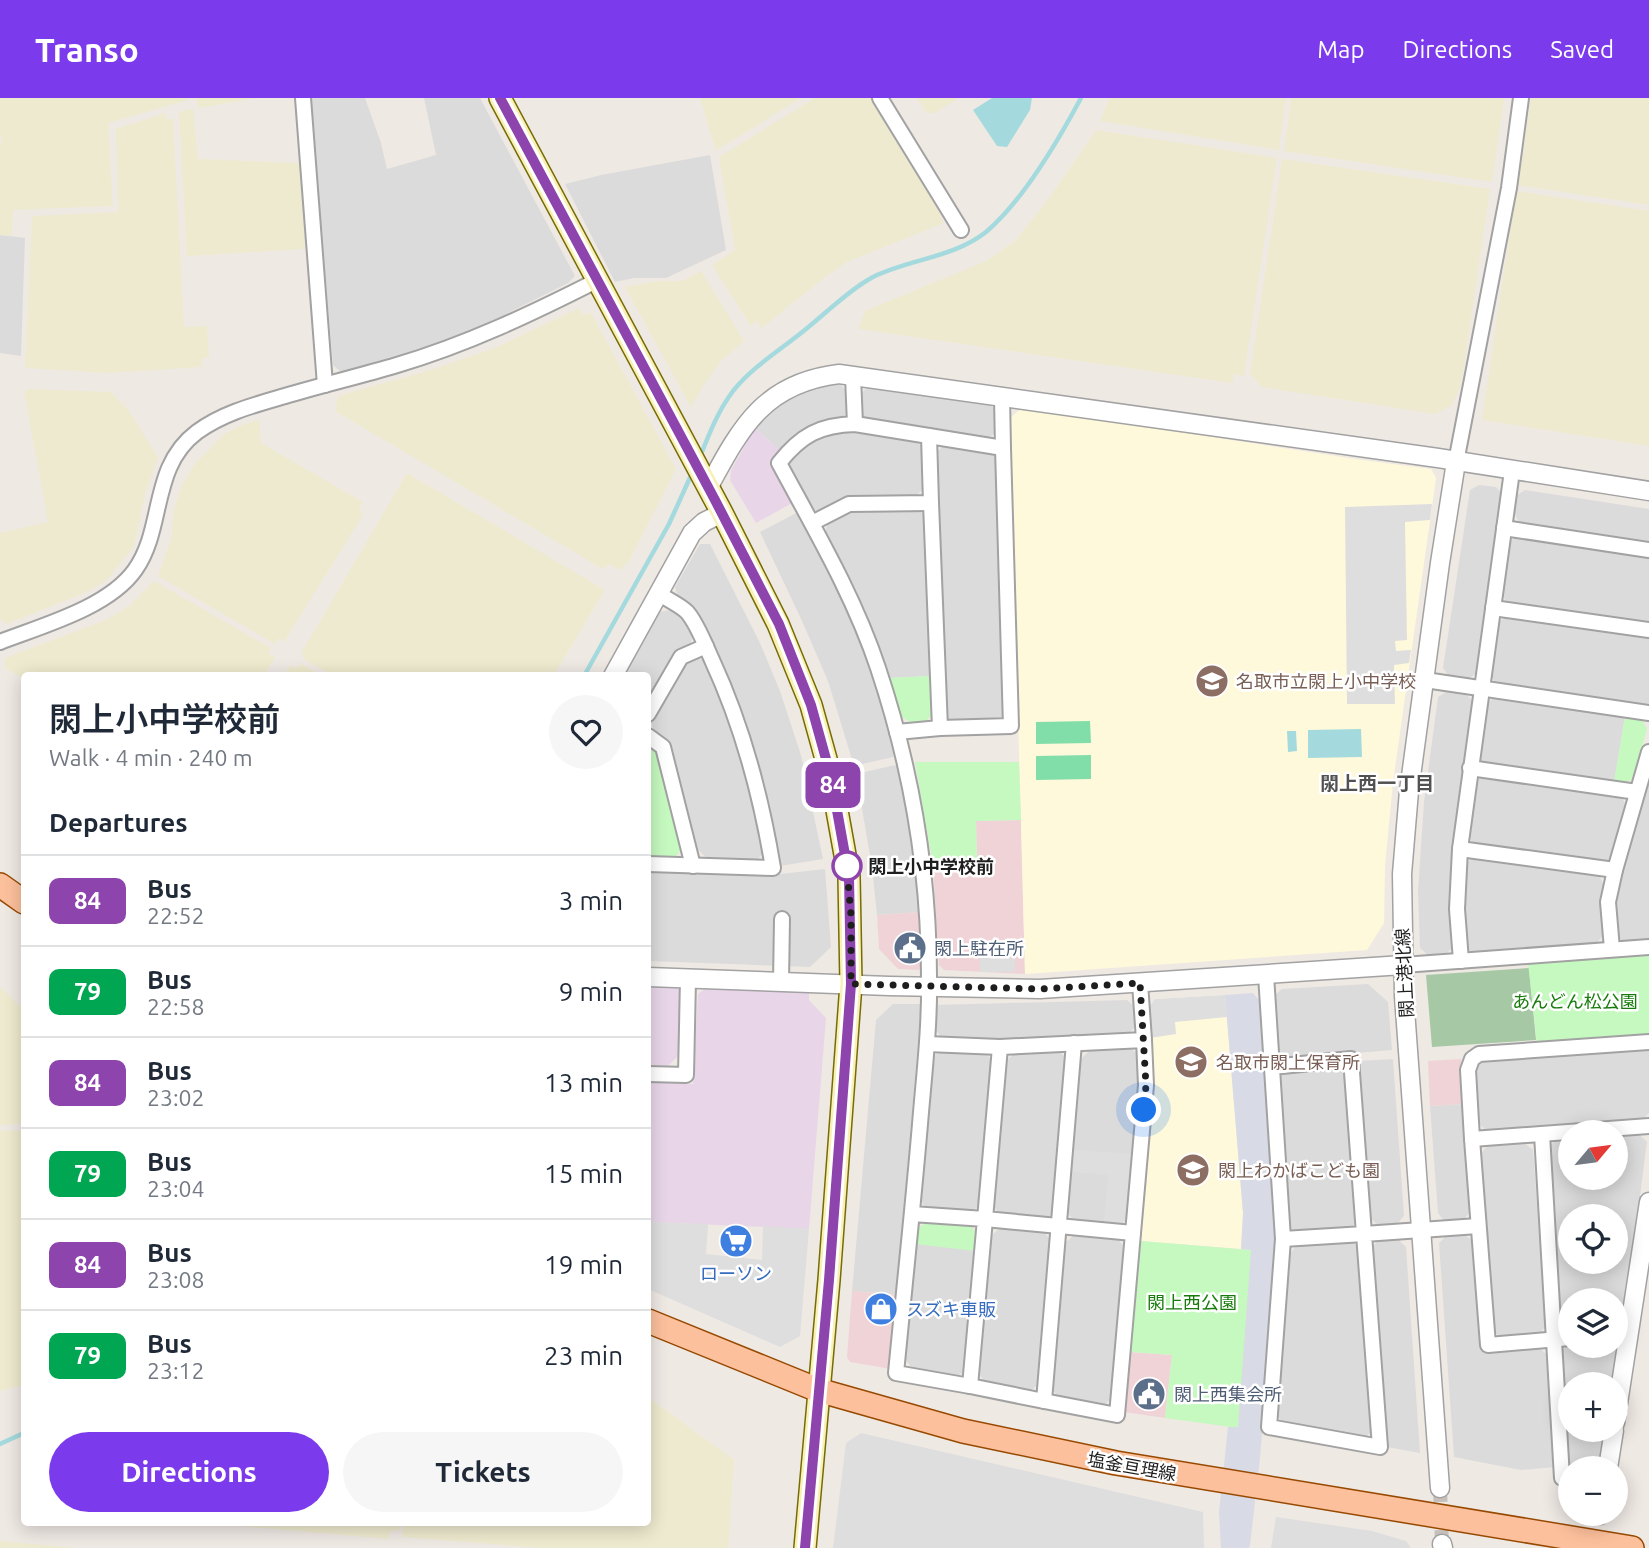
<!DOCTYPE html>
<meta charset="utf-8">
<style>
body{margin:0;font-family:Ubuntu,"Noto Sans JP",sans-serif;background:#f6f6f7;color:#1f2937;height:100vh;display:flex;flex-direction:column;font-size:26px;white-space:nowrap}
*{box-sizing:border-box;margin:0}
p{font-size:23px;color:#747a83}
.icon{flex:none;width:38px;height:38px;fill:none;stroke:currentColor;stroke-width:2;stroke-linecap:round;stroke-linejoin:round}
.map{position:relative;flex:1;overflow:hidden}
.drawer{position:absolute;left:21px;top:574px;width:630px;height:854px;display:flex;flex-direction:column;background:#fff;border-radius:7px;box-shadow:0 4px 18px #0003}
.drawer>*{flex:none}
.badge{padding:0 14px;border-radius:10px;font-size:24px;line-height:46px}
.needle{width:46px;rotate:61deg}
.tools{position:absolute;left:1558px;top:1022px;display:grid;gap:14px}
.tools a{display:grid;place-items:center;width:70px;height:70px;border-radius:50%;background:#fff;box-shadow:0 4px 18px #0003;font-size:35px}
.you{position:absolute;width:35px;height:35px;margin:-18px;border:5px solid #fff;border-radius:50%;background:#1a73e8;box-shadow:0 0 0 10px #1a73e833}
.map>.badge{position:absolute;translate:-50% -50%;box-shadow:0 0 0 4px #fff}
h2{padding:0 28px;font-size:26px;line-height:63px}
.round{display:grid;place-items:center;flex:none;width:74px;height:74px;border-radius:37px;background:#f6f6f7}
.overview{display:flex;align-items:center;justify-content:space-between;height:119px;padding:0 28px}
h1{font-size:33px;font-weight:600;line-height:52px}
.button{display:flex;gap:14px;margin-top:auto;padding:14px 28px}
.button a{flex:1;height:80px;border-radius:42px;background:#7c3aed;color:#fff;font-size:28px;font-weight:600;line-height:80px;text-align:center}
.button a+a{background:#f6f6f7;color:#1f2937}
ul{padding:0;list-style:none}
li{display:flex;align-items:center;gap:21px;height:91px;padding:0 28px;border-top:2px solid #e0e1e3}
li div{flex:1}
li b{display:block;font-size:26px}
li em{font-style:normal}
li .badge{min-width:77px;font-weight:700;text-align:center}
header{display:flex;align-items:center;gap:42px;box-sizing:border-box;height:98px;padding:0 35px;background:#7c3aed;color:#fff}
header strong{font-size:33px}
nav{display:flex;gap:38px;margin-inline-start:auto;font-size:24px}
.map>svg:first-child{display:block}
.residential{fill:#dcdbdb;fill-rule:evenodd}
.commercial{fill:#f0d3d7}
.industrial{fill:#e8d6e8}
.education{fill:#fff9dc}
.farmland{fill:#eeeacf}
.cemetery{fill:#a6c8a5}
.park{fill:#c6f9c0}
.pitch{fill:#81dea9}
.parking{fill:#dedede}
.plaza{fill:#d8dae5}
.water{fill:#a4dadd}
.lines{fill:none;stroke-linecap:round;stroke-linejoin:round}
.stream{stroke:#a4dadd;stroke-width:4.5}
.minor-tunnel{stroke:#c5c0bc;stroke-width:14;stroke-dasharray:14 7;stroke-linecap:butt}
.minor-casing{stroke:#a2a2a2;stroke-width:18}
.tertiary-casing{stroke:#a2a2a2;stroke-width:21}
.secondary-casing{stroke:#756c05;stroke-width:24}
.primary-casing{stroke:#974900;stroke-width:26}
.minor{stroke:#fff;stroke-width:14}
.tertiary{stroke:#fff;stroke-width:18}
.secondary{stroke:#f9f0b7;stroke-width:21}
.primary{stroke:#fcc09c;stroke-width:23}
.line-casing{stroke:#fff;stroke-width:16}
.line{stroke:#8e44ad;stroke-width:10}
.walk{stroke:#1e1e1e;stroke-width:7;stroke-dasharray:0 12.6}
.stop-dot{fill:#fff;stroke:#8e44ad;stroke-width:3.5}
.labels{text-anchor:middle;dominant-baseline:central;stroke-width:5;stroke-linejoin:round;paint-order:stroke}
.education-label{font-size:18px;fill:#785e54;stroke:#fff;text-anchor:start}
.stop-label{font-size:18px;font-weight:bold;fill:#1e1e1e;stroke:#fff;text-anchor:start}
.service-label{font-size:18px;fill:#4e5e75;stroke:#fff;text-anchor:start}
.street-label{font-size:18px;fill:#1e1e1e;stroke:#fff}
.park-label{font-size:18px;fill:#177c0b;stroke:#fff}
.shop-label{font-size:18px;fill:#366cbe;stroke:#fff}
.neighbourhood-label{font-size:19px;font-weight:bold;fill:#515151;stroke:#fff}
</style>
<header>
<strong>Transo</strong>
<nav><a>Map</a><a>Directions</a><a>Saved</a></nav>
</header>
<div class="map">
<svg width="1649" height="1450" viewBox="0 0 1649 1450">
<rect width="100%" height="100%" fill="#efe9e4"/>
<g class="residential">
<path d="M310,0H365L381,45L387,71L436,57L424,0H480L575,178L568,185L464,237L341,274L333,267Z"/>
<path d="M710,57L726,152L666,180H634L615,184L565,86L601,77Z"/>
<path d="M0,137L25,140L21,258L0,255Z"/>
<path d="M840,286L848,295L849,312L841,322H829L809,329L795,338L780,353L755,330L771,311L786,301L804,292Z"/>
<path d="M871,287L988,304L997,314L998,332L988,341L868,324L861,315L860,296Z"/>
<path d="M836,333L916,342L924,352L925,389L917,397L850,399L822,414L811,411L789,369L790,358L819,338Z"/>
<path d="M945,346L991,353L998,362L1006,617L997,625H953L944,617L935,356Z"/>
<path d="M1479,387L1496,389L1502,396L1478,574L1468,581L1449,578L1443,570L1470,392Z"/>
<path d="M1525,392L1649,411V445L1521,427L1514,415L1517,397Z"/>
<path d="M916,410L926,418L930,578L889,580L857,498L825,435L828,423L852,413Z"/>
<path d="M800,413L841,494L863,547L886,616L895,653L893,659L854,668L828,583L802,523L760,434Z"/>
<path d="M1519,438L1649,457V526L1508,506L1501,496L1508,444Z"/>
<path d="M700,446H710L760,545L780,593L801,657L823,761L780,768L758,669L735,599L720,565L679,502L675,489Z"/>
<path d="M671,512L683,519L693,537L690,547L676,554L648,604V578H623L659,514Z"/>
<path d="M1508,518L1649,538V606L1645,609L1498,587L1490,578L1497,525Z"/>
<path d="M696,560L708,563L732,626L754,702L764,754L757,762L708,761L697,751L670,643L654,634L651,623L686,564Z"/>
<path d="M1446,594L1466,596L1473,604L1452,780L1454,848L1446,856L1428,857L1420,850L1418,793L1424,704L1438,599Z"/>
<path d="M1496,599L1625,618L1614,685L1485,667L1478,657L1484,606Z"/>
<path d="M895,667L901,671L915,763L920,814L877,817L872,769L856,676Z"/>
<path d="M1484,677L1621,697L1627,710L1614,760L1602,767L1475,748L1467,736L1472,686Z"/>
<path d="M1649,678V844L1626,846L1617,838L1615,799Z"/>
<path d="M1475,758L1598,776L1604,787L1602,800L1604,837L1593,848L1474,857L1466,849L1463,803L1464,767Z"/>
<path d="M648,770L780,776L825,771L831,849L810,869L648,863Z"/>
<path d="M1368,886L1388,904L1392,952L1287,961L1275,952L1273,899L1282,891Z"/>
<path d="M1127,902L1135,909L1136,928L1128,936L1000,941L942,940L934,930L935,907Z"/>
<path d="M893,906H921L897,1197L852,1193L876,922Z"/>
<path d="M1130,949L1138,957L1140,985L1128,1120L1120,1127L1076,1124L1067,1115L1081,961L1090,952Z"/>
<path d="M1649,952V1015L1642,1022L1488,1034L1478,1025L1475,972L1483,963Z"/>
<path d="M941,953L985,954L993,964L980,1107L971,1114L926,1110L919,1101L930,961Z"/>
<path d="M1060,954L1068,962L1054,1114L1046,1122L1001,1118L994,1109L1006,963L1015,955Z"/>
<path d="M1393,961L1404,1118L1396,1127L1378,1128L1369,1118L1358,963Z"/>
<path d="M1339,969L1347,977L1358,1122L1350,1132L1296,1135L1287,1127L1279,981L1286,972Z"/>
<path d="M1464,1006L1471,1113L1462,1123L1445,1124L1438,1115L1430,1008Z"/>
<path d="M1640,1037L1647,1044L1624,1222L1615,1230V1202H1570V1233H1567L1558,1226L1547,1051L1555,1043L1570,1042V1080H1615V1039ZM1570,1118H1615V1164H1570Z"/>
<path d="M1524,1045L1533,1052L1546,1228L1538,1237L1501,1240L1492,1231L1480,1057L1487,1048Z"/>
<path d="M928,1124L971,1128L977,1136L965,1273L956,1279L912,1270L905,1261L915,1146L918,1130Z"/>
<path d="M1000,1130L1044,1134L1052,1144L1040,1285L1030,1293L986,1285L978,1275L991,1138Z"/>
<path d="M1464,1136L1473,1143L1482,1253L1540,1250L1547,1257L1555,1369L1521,1372L1454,1359L1439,1145L1446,1138Z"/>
<path d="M1074,1137L1118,1141L1125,1150L1112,1300L1103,1308L1058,1299L1051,1289L1065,1145Z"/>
<path d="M1379,1141H1398L1406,1149L1420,1355L1387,1349L1372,1150Z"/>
<path d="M1351,1143L1360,1151L1372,1333L1364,1341L1285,1328L1277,1317L1290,1156L1297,1147Z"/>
<path d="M1568,1247L1613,1248L1619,1254L1614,1286H1570V1332H1607L1602,1364L1595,1370H1573L1567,1366L1560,1255Z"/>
</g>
<g class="commercial">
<path d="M1021,722L1025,876L944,872L939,867L933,767L977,764L976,723Z"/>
<path d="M920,814L922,867L919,872L898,871L879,851L877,817Z"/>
<path d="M1461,961L1464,1006L1430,1008L1428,963Z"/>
<path d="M852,1193L897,1197L891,1271L850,1264L847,1259Z"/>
<path d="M1131,1254L1172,1257L1165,1320L1124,1314Z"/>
</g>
<g class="industrial">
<path d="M755,330L780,353L794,404L756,425L730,382L731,372Z"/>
<path d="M648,885L674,886L680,892L678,958L668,968L648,967Z"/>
<path d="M706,890L809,893V902L826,920L809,1131L648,1124V984L693,986L698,896Z"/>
</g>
<g class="education">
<path d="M1022,310L1362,362L1431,371L1436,380L1393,684L1385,767L1384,825L1367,852L1025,876L1010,320Z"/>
<path d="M1225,897L1243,1115L1241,1151L1141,1143L1155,989L1148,910L1155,901Z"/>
</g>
<g class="farmland">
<path d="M0,0H187L188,2L108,25L113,108L13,112L12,138L0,137V46L2,45L0,36Z"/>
<path d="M196,0H256L199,10Z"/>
<path d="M700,0H801L716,53Z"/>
<path d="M815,0H873L944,114L940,117L944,125L847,164L825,179L762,230L757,223L751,228L712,167L735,152L719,59Z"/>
<path d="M917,0H958L935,15H926Z"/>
<path d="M1110,0H1286L1279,52L1100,23Z"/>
<path d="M1291,0H1504L1492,84L1284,53Z"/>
<path d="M1531,0H1649V107L1518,87Z"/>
<path d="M193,11L198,61L300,65L305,151L187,158L179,14Z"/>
<path d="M166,15V21H173L184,229L207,228L209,259L202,261L201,269L108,275L25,270L32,118L118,114L116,31Z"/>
<path d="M1096,32L1277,60L1244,278L1234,276L1232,285L858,231L865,213L986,163L1015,143L1050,99Z"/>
<path d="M1282,61L1490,91L1461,287L1452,307L1435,316L1262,289L1250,276Z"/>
<path d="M1516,93L1649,113V348L1482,322Z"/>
<path d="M701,173L744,243L721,263L705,285L691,309L625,189L658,183H682Z"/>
<path d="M579,210L583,217L591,215L676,371L629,463L620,472L609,466L603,471L335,313L338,298L434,271L497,249Z"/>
<path d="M28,291L111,294L128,311L158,360L145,396L134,448L106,483L87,494L7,526L0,521V435L48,424L24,294Z"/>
<path d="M259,322L261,345L363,404L359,411L363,417L284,544L278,540L275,546L158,478L171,440L174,412L181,389L194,367L224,336L242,327Z"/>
<path d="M407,375L605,492L554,577H331L304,561L302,554Z"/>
<path d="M154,483L271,550L268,555L275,560L264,577L24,578V581L5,570V560L106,522L129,508Z"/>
<path d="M301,566L321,577H284L291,567L295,570Z"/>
<path d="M0,889L24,912V1026L0,1027Z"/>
<path d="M24,1032V1287L0,1293V1033Z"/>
<path d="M648,1299L734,1362L728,1450H540L402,1439L403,1425L648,1424Z"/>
<path d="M192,1424H400V1425L399,1433H390L389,1441Z"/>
<path d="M0,1443L77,1450H0Z"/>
</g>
<path class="cemetery" d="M1529,870L1536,942L1432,949L1426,877Z"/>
<g class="park">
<path d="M930,578L931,618L922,626C893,624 895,604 889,580Z"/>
<path d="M1625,618L1642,622L1647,631L1634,680L1624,686L1614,685Z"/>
<path d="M648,645L659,657L683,748L675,760L648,758Z"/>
<path d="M915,664H1019L1021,722L976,723L977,764L933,767Z"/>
<path d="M1649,857V938L1537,946L1528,865Z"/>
<path d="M928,1124L971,1128L977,1136L976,1153L915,1146L918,1130Z"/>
<path d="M1141,1143L1251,1152L1250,1192L1238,1330L1165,1320L1172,1257L1131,1254Z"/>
</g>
<g class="pitch">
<path d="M1090,623L1091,645L1036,646V624Z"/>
<path d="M1091,657V681L1036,682V658Z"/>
</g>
<g class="parking">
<path d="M1432,406L1430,422L1405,424L1407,542L1395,543L1396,553L1411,552L1409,565L1394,567L1395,606H1347L1345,409Z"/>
<path d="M1015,842V874H980L979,843Z"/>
<path d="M1225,897L1227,919L1175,924L1176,936L1150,940L1148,910L1155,901Z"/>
<path d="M1073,1052L1134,1056L1128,1120L1120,1127L1104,1126L1108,1077L1072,1074Z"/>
<path d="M648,1124L708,1126L706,1156L762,1162L763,1128L809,1131L800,1238L780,1249L648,1191Z"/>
<path d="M861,1335L1203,1414L1204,1450H833L846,1345Z"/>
<path d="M1276,1419L1372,1433L1406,1443L1411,1450H1271Z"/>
</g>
<path class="plaza" d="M1253,895L1259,902L1275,1115L1276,1164L1260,1360L1250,1447L1249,1450H1221L1219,1414L1228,1329H1238L1251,1152L1241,1151L1243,1115L1225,897Z"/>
<g class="water">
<path d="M992,0H1032L1030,12L1007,49L997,48L973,12Z"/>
<path d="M1361,631L1362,659L1308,660V632Z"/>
<path d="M1287,633H1296L1297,653L1288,654Z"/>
</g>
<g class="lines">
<g class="stream">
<path d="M700,359C709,336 718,313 733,293C753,268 782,251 806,231C827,214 849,192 873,179C909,161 953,160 986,134C1024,102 1058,43 1081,0"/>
<path d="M584,578L669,426L693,373"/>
<path d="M0,1346L24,1335"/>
</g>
<path class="minor-tunnel" d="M1440,1390L1442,1446"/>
<defs>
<g id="minor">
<path d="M303,0L325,287"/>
<path d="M880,0L961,132"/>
<path d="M853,278L855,326"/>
<path d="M1456,364L1509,90L1521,0"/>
<path d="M812,425L849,406L931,405L929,338"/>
<path d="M1504,430L1649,452"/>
<path d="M1493,510L1649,532"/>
<path d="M0,544C41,528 108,510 135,472C165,430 150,369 197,334C223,315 254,307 285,298C322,287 360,278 397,267C468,246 533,215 598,182"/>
<path d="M1425,582L1649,615"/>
<path d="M648,616L681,559L706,548"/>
<path d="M940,630L1011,628L1003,350"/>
<path d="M897,634L940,630L931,405"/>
<path d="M648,638L663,649L693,768"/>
<path d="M1470,670L1637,694"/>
<path d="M1460,751L1615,772"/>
<path d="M648,766L773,770C761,697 743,629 712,562C706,549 697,525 687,514C680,507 668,502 660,496"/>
<path d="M1612,851L1608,804L1615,772L1649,654"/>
<path d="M1461,863L1457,811L1460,751L1512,373"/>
<path d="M1403,867L1649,849"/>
<path d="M1266,877L1283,1141L1364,1136L1351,961L1272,969"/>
<path d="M781,884L782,821"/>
<path d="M1140,885L1144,942L1000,949L985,1121L1133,1135L1146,987L1144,942"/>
<path d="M1649,944L1479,956L1472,961L1468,972L1472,1041L1649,1028"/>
<path d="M927,946L1000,949"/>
<path d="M648,976L686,977L688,881"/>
<path d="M1542,1036L1562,1380H1570"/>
<path d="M1472,1041L1488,1247L1570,1240"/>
<path d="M912,1116L985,1121L970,1288L896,1275C904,1192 913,1109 920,1026C924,977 930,928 929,878C929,774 911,669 878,570C854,498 815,432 779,365C801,337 820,327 855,326L1003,350L1002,299"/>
<path d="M1283,1141L1269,1329L1380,1349L1364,1136L1478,1128"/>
<path d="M970,1288L1044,1303L1074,945"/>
<path d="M1044,1303L1117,1317L1133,1135"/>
</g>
<g id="tertiary">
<path d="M708,390C741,329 764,285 839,276L1438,360L1649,393"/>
<path d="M613,578L692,435L704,424L722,415"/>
<path d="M648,879L889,888L1040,891L1403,867"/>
<path d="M1615,1325L1649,1104"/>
<path d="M1608,1370L1614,1332"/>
<path d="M1440,1390L1404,898L1402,776L1409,693L1440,465L1456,364"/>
<path d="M1600,1417V1416"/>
<path d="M1442,1446L1443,1450"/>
</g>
<path id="secondary" d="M500,0L722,415L778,526L811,607L831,679L849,779L851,886L829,1182L805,1450"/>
<g id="primary">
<path d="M0,787L24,804"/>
<path d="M648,1223L818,1292L963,1333L1116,1365L1632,1450"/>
</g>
</defs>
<use href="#minor" class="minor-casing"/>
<use href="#tertiary" class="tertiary-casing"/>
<use href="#secondary" class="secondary-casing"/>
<use href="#primary" class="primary-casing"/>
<use href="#minor" class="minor"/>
<use href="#tertiary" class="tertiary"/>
<use href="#secondary" class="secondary"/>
<use href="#primary" class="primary"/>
</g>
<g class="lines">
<defs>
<path id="line" d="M500,0L715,402L779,526L811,607L831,679L849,779L851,886L829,1182L805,1450"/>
</defs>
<use href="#line" class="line-casing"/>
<use href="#line" class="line"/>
<path class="walk" d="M847,768L846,760L851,817V886L1040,891L1140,885L1146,987L1144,1012"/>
</g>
<defs>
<symbol id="school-disc" viewBox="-11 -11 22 22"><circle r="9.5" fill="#8d6e63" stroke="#fff"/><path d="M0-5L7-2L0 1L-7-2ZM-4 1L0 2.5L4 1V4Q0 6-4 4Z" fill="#fff"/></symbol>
<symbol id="civic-disc" viewBox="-11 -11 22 22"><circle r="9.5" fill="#5c6f8a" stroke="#fff"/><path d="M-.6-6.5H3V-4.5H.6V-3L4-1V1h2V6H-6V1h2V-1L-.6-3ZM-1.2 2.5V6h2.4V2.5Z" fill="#fff"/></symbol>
<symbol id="supermarket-disc" viewBox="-11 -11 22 22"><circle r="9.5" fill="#3f7fe0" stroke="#fff"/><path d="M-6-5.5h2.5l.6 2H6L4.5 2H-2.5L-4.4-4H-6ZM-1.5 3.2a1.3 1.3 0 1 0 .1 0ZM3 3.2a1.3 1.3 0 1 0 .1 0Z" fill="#fff"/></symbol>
<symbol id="shop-disc" viewBox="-11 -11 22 22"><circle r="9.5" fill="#3f7fe0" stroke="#fff"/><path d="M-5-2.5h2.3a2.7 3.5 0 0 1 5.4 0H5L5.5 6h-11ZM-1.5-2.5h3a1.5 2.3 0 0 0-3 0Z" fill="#fff"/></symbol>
</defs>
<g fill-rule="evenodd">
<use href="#school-disc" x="1193" y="564" width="38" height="38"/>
<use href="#civic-disc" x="891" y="831" width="38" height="38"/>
<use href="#school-disc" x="1172" y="945" width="38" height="38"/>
<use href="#school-disc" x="1174" y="1053" width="38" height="38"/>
<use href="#supermarket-disc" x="717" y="1124" width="38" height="38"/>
<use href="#shop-disc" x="862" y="1192" width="38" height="38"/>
<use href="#civic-disc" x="1130" y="1277" width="38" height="38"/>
</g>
<circle class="stop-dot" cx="847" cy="768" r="14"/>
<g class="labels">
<g class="education-label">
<text x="1236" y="583">名取市立閖上小中学校</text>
<text x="1216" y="964">名取市閖上保育所</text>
<text x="1218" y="1072">閖上わかばこども園</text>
</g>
<g class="stop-label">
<text x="868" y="768">閖上小中学校前</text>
</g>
<g class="service-label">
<text x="934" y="850">閖上駐在所</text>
<text x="1174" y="1296">閖上西集会所</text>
</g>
<g class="street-label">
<text transform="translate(1404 875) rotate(-93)">閖上港北線</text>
<text transform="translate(1132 1368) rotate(10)">塩釜亘理線</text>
</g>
<g class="park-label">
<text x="1575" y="903">あんどん松公園</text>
<text x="1192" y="1204">閖上西公園</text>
</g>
<g class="shop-label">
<text x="736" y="1175">ローソン</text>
<text x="906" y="1211" text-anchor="start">スズキ車販</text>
</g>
<g class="neighbourhood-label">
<text x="1377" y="685">閖上西一丁目</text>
</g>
</g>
</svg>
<div class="tools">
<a><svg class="needle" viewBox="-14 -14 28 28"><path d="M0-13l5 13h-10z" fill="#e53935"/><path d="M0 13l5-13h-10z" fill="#747a83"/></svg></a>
<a><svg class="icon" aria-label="locate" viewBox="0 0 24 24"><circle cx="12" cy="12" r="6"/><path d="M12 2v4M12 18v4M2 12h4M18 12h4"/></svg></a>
<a><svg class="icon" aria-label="layers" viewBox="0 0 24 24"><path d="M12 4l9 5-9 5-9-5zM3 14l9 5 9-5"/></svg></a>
<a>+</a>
<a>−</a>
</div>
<div class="you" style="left:1144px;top:1012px"></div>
<b class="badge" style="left:833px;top:687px;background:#8e44ad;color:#fff">84</b>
<section class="drawer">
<div class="overview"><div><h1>閖上小中学校前</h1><p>Walk · 4 min · 240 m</p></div><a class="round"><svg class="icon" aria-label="heart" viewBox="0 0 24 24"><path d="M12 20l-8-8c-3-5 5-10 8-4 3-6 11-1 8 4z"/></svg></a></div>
<h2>Departures</h2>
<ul>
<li><span class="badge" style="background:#8e44ad;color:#fff">84</span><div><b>Bus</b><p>22:52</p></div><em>3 min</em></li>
<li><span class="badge" style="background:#00a651;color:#fff">79</span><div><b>Bus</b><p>22:58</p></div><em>9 min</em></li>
<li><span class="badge" style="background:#8e44ad;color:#fff">84</span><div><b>Bus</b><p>23:02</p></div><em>13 min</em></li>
<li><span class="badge" style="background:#00a651;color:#fff">79</span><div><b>Bus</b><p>23:04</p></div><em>15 min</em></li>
<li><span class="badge" style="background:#8e44ad;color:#fff">84</span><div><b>Bus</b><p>23:08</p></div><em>19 min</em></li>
<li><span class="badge" style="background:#00a651;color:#fff">79</span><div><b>Bus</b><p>23:12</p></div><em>23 min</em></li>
</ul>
<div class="button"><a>Directions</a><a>Tickets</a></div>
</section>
</div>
